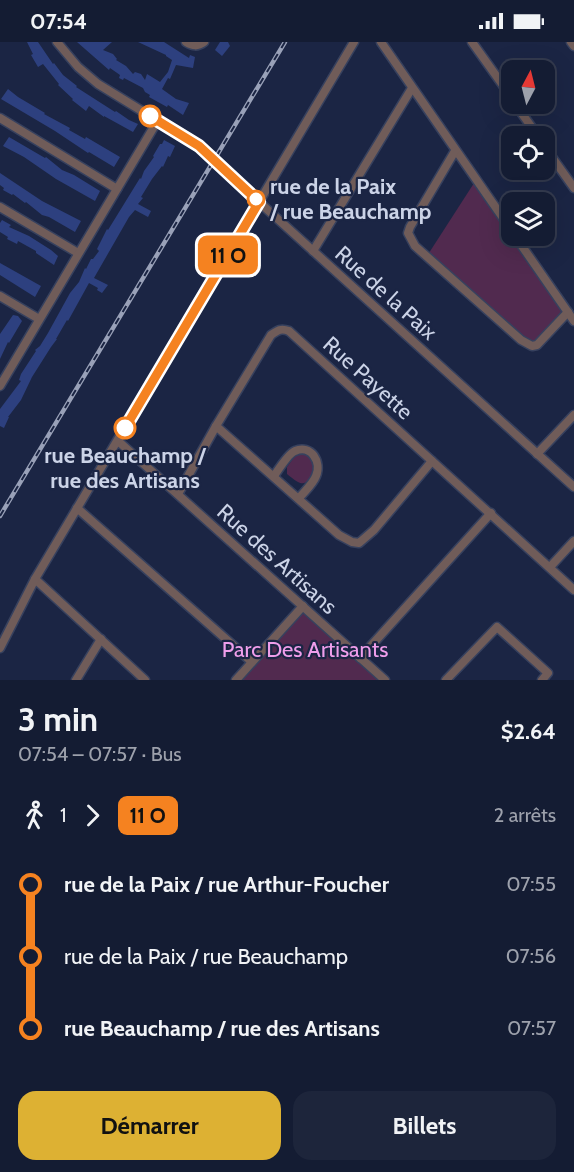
<!DOCTYPE html>
<html lang="fr">
<meta charset="utf-8">
<style>
body{margin:0;font-family:Cabin,sans-serif;background:#1d253b;color:#f1f3f6;height:100vh;display:flex;flex-direction:column;font-size:22px;white-space:nowrap}
*{box-sizing:border-box;margin:0}
p{font-size:20px;color:#9da1ac}
.icon{flex:none;width:33px;height:33px;fill:none;stroke:currentColor;stroke-width:2;stroke-linecap:round;stroke-linejoin:round}
.map{position:relative;height:638px;overflow:hidden}
.side{display:flex;flex-direction:column;background:#141c33;flex:1}
.side>*{flex:none}
.badge{padding:0 12px;border-radius:9px;font-size:21px;line-height:39px}
.needle{width:39px;rotate:7deg}
.buttons{position:absolute;left:501px;top:18px;display:grid;gap:12px}
.buttons a{display:grid;place-items:center;width:54px;height:54px;border-radius:12px;background:#141c33;box-shadow:0 6px 24px #0002,0 0 0 2px #333a4e;font-size:30px}
.map>.badge{position:absolute;translate:-50% -50%;box-shadow:0 0 0 3px #fff}
.legs{display:flex;align-items:center;gap:9px;height:66px;padding:0 18px;font-size:20px}
.legs p{margin-inline-start:auto}
.headline{display:flex;align-items:center;justify-content:space-between;height:102px;padding:0 18px}
h1{font-size:33px;font-weight:700;line-height:45px}
.action{display:flex;gap:12px;margin-top:auto;padding:12px 18px}
.action a{flex:1;height:69px;border-radius:18px;background:#ddb133;color:#111;font-size:24px;font-weight:700;line-height:69px;text-align:center}
.action a+a{background:#1d253b;color:#f1f3f6}
ul{padding:0 18px;list-style:none}
li{display:flex;align-items:center;gap:21px;height:72px;font-size:22px}
li i{display:grid;place-items:center;width:9px;height:100%;margin:0 8px;background:currentColor}
li i::after{content:'';width:15px;height:15px;margin:-8px;border:4px solid;border-radius:50%;background:#141c33}
li p{margin-inline-start:auto}
li:first-child i{background:linear-gradient(#0000 50%,currentColor 0)}
li:last-child i{background:linear-gradient(currentColor 50%,#0000 0)}
.status{display:flex;justify-content:space-between;align-items:center;height:42px;padding:0 30px;background:#141c33;direction:ltr}
.status svg{height:16px;fill:currentColor}
.map>svg:first-child{display:block}
.green{fill:#512a4f}
.building{fill:#2d407f}
.lines{fill:none;stroke-linecap:round;stroke-linejoin:round}
.minor-casing{stroke:#37415e;stroke-width:11}
.minor{stroke:#705c59;stroke-width:8}
.rail-casing{stroke:#99a1b8;stroke-width:4.5}
.rail{stroke:#1b2544;stroke-width:2;stroke-dasharray:7;stroke-linecap:butt}
.line-1-casing{stroke:#fff;stroke-width:14}
.line-1{stroke:#f58220;stroke-width:9}
.stop-1-dot{fill:#fff;stroke:#f58220;stroke-width:3}
.labels{text-anchor:middle;dominant-baseline:central;stroke-width:4.5;stroke-linejoin:round;paint-order:stroke}
.stop-label{font-size:22px;font-weight:bold;fill:#cbd3e7;stroke:#1b2544;text-anchor:start}
.street-label{font-size:22px;fill:#cbd3e7;stroke:#1b2544}
.park-label{font-size:22px;fill:#ef9eeb;stroke:#1b2544}
</style>
<div class="status"><b>07:54</b><svg viewBox="0 0 49 12"><path d="M0 12V9h3v3zM5 12V6h3v6zM10 12V3h3v9zM15 12V0h3v12zM26 1h20v11H26zM47 4h2v5h-2z"/></svg></div>
<div class="map">
<svg width="574" height="638" viewBox="0 0 574 638">
<rect width="100%" height="100%" fill="#1b2544"/>
<g class="green">
<path d="M476,138L568,271L532,304L427,214Z"/>
<path d="M298,410C311,409 313,416 317,427C305,444 304,446 287,432V425Z"/>
<path d="M302,564L382,638H237Z"/>
</g>
<g class="building">
<path d="M27,0H38L53,22L54,21L63,33L77,44L76,45L115,70L116,69L129,78L138,82L133,90L104,74V75L89,64L86,69L72,58L73,57L58,43L59,42L43,22L38,25L31,13L33,12Z"/>
<path d="M77,0H112L103,8L113,12L117,17L116,18L126,24L133,32L135,30L141,32L145,38L147,32L160,40L168,30L172,18L166,14V13L138,0H164L189,16L190,13L195,15L193,26L176,23L170,37L168,36L162,47L176,57L189,61L183,73L168,63L167,65L149,55L150,53L145,50L143,46L124,36L123,38L119,36L120,33L110,26L109,28Z"/>
<path d="M220,0H228L230,4L222,14L215,8Z"/>
<path d="M8,47L18,55L45,71L44,72L70,86L69,88L85,97L86,95L120,115L114,125L89,110L88,111L55,89L1,57Z"/>
<path d="M9,95L45,116L46,115L62,128L74,133L100,149L95,159L56,137L24,115L3,104Z"/>
<path d="M164,98L175,104L170,115L168,114L163,125L162,124L152,137L141,155L143,156L138,162L151,169L148,175L135,168L129,175L94,236L108,243L102,251L97,248L98,246L89,241L73,270L68,279L67,278L56,297H57L51,305L32,335L21,358L8,375H9L4,386L0,384V367L21,339L19,338L21,332L36,309L35,308L40,304L48,291L70,251L79,240L85,226L86,227L91,217H93L99,209L97,207L107,187L108,188L140,136L141,137L144,129L154,115L153,114L160,102H162Z"/>
<path d="M0,131L42,159L81,179L75,190L49,175L42,173L26,160L25,161L13,152L12,153L3,148L4,146L0,143Z"/>
<path d="M2,178L11,183L9,185L29,194L51,208L58,214L54,223L36,211V209L18,199L17,202L7,197L8,195L0,190V181Z"/>
<path d="M0,221L41,244L35,255L0,233Z"/>
<path d="M13,273L18,274L22,279L9,301L8,300L0,317V292Z"/>
</g>
<g class="lines">
<defs>
<g id="minor">
<path d="M57,0L78,25L98,42L199,104L259,160L574,445"/>
<path d="M186,0C193,4 197,5 204,0"/>
<path d="M381,0L512,189"/>
<path d="M472,0L512,56"/>
<path d="M571,0L574,4"/>
<path d="M515,62L538,94"/>
<path d="M0,76L117,147"/>
<path d="M544,104L574,146"/>
<path d="M455,109L410,185L408,191L415,204L521,298L532,304L537,303L568,270"/>
<path d="M0,165L78,211"/>
<path d="M515,194L574,279"/>
<path d="M313,209L412,46"/>
<path d="M0,254L39,277"/>
<path d="M0,344L158,78"/>
<path d="M216,384L339,493L352,500L359,501L374,488L432,419"/>
<path d="M118,399L385,638"/>
<path d="M537,412L574,373"/>
<path d="M274,434C278,428 289,411 295,409C311,402 322,420 316,434C313,442 305,449 299,456"/>
<path d="M178,452L216,384L271,293C278,288 281,286 289,289L574,548"/>
<path d="M77,466L252,620"/>
<path d="M550,525L574,499"/>
<path d="M35,537L145,638"/>
<path d="M0,606L35,537L354,0"/>
<path d="M360,616L491,471"/>
<path d="M76,638L101,597"/>
<path d="M236,638L303,564"/>
<path d="M446,638L497,585L548,631L542,638"/>
</g>
</defs>
<use href="#minor" class="minor-casing"/>
<use href="#minor" class="minor"/>
<defs>
<path id="rail" d="M0,474L285,0"/>
</defs>
<use href="#rail" class="rail-casing"/>
<use href="#rail" class="rail"/>
</g>
<g class="lines">
<defs>
<path id="line-1" d="M125,386L259,160L199,104L150,74"/>
</defs>
<use href="#line-1" class="line-1-casing"/>
<use href="#line-1" class="line-1"/>
</g>
<g class="stop-1-dot">
<circle cx="150" cy="74" r="10"/>
<circle cx="256" cy="157" r="8"/>
<circle cx="125" cy="386" r="10"/>
</g>
<g class="labels">
<g class="stop-label">
<text x="270" y="144">rue de la Paix<tspan x="270" dy="25">/ rue Beauchamp</tspan></text>
<text x="125" y="413" text-anchor="middle">rue Beauchamp /<tspan x="125" dy="25">rue des Artisans</tspan></text>
</g>
<g class="street-label">
<text transform="translate(386 251) rotate(42)">Rue de la Paix</text>
<text transform="translate(368 336) rotate(42)">Rue Payette</text>
<text transform="translate(277 517) rotate(42)">Rue des Artisans</text>
</g>
<g class="park-label">
<text x="305" y="607">Parc Des Artisants</text>
</g>
</g>
</svg>
<div class="buttons">
<a><svg class="needle" viewBox="-14 -14 28 28"><path d="M0-13l5 13h-10z" fill="#e53935"/><path d="M0 13l5-13h-10z" fill="#9da1ac"/></svg></a>
<a><svg class="icon" aria-label="locate" viewBox="0 0 24 24"><circle cx="12" cy="12" r="6"/><path d="M12 2v4M12 18v4M2 12h4M18 12h4"/></svg></a>
<a><svg class="icon" aria-label="layers" viewBox="0 0 24 24"><path d="M12 4l9 5-9 5-9-5zM3 14l9 5 9-5"/></svg></a>
</div>
<b class="badge" style="left:228px;top:213px;background:#f58220;color:#111">11 O</b>
</div>
<section class="side">
<div class="headline"><div><h1>3 min</h1><p>07:54 – 07:57 · Bus</p></div><b>$2.64</b></div>
<div class="legs"><svg class="icon" aria-label="walk" viewBox="0 0 24 24"><circle cx="13" cy="4" r="2"/><path d="M13 8l-2 6 4 7M11 14l-3 7M7 12l3-4h3l4 4"/></svg>1<svg class="icon" aria-label="forward" viewBox="0 0 24 24"><path d="M9 5l7 7-7 7"/></svg><b class="badge" style="background:#f58220;color:#111">11 O</b><p>2 arrêts</p></div>
<ul>
<li><i style="color:#f58220"></i><b>rue de la Paix / rue Arthur-Foucher</b><p>07:55</p></li>
<li><i style="color:#f58220"></i><span>rue de la Paix / rue Beauchamp</span><p>07:56</p></li>
<li><i style="color:#f58220"></i><b>rue Beauchamp / rue des Artisans</b><p>07:57</p></li>
</ul>
<div class="action"><a>Démarrer</a><a>Billets</a></div>
</section>
